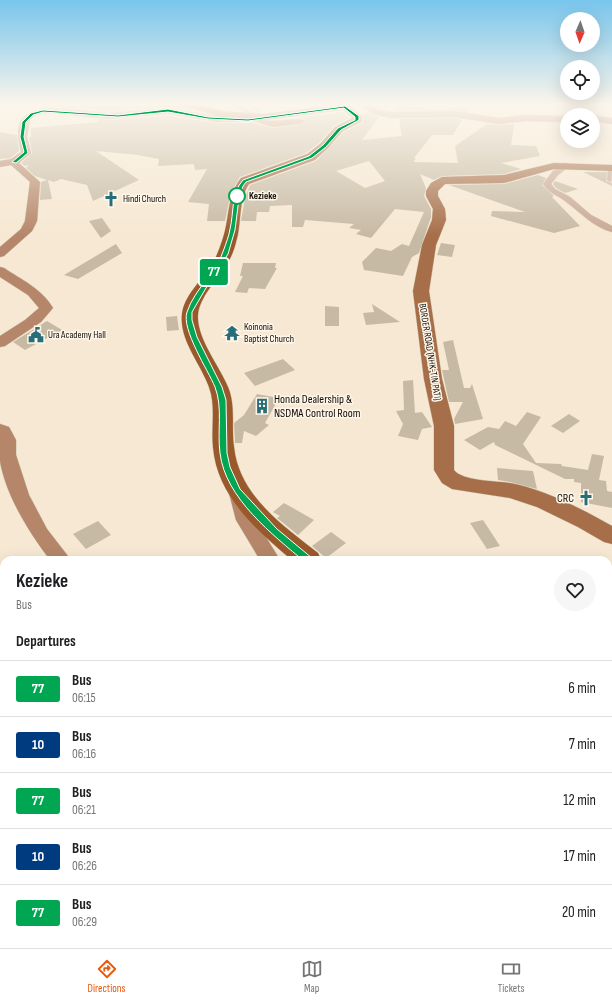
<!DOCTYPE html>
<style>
body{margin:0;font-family:"Sofia Sans Condensed",sans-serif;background:#f6f6f6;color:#202124;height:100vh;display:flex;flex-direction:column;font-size:15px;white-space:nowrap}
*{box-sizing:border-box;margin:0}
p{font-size:13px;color:#757577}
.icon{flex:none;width:22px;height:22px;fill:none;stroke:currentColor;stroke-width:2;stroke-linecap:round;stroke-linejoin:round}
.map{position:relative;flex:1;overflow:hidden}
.side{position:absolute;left:0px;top:556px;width:612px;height:392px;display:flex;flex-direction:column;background:#fff;border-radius:12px 12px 0 0;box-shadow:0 4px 16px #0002}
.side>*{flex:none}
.badge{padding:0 8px;border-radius:3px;font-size:14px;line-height:26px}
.needle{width:26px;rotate:182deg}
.tools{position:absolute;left:560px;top:12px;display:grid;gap:8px}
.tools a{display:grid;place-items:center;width:40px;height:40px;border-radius:50%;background:#fff;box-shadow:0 4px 16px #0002;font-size:20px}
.map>.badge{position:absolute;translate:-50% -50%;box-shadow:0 0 0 2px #fff}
h2{padding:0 16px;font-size:15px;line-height:36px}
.round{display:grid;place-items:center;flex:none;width:42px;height:42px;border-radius:21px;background:#f6f6f6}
.headline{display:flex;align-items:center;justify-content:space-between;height:68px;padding:0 16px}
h1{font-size:19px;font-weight:700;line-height:30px}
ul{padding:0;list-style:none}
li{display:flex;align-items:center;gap:12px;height:56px;padding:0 16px;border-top:1px solid #e0e0e0}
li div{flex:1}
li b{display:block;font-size:15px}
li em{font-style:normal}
li .badge{min-width:44px;font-weight:700;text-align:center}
.tab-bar{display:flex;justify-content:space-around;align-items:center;height:56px;border-top:1px solid #e0e0e0;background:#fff;font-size:11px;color:#757577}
.tab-bar a{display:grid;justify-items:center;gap:2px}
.tab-bar .active{color:#ea580c}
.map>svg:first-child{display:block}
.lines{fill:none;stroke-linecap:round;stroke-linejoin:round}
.stream{stroke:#71def3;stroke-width:2.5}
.building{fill:#c7baa4;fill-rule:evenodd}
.street-casing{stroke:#d1c5b1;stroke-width:1}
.secondary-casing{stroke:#d1c5b1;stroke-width:1}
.primary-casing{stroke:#d1c5b1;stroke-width:1}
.highway-casing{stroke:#d1c5b1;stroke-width:1}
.street{fill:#c8a894;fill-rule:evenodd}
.secondary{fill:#b58669;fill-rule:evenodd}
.primary{fill:#a66e49;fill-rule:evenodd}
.highway{fill:#99592b;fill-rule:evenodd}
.line{fill:#00a651;stroke:#fff}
.stop-dot{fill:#fff;stroke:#00a651;stroke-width:2}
.labels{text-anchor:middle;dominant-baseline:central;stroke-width:3;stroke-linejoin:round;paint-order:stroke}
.far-stop-label{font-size:10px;font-weight:bold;fill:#100c05;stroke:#fff6e9;text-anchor:start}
.far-poi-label{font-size:10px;fill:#100c05;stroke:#fff6e9;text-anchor:start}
.far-street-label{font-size:10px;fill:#100c05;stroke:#fff6e9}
.poi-label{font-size:12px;fill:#100c05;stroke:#fff6e9;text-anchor:start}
</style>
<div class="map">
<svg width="612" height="948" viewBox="0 0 612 948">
<rect width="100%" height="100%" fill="#f6e8d2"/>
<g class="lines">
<g class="stream">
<path d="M248,103L259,112"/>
<path d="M586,103H612"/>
</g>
</g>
<g class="building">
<path d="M45,103H178L181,106L196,111L168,107L108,111L51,106L45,107Z"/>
<path d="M403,105L438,110H395Z"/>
<path d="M460,105L469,108L467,112L443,110Z"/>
<path d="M343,112L349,118L334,126L319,143L306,153L240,177L231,192L225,221H207L209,204L188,202L207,169L195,170L194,164L158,166L159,159L138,155L96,151L139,180L93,201L87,185L61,179L54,182L48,180L52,199L40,200L41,182L47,180L35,176L26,168L29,165L25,166L21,163L32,153L29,137H31V128L98,122V119L108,120L168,116L217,123H254L272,128L301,125L306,121L302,118H294Z"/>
<path d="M368,112L379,117L362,140L402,136L399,119L454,118L462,120L453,135H432L414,158L416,159L413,162L458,163L455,146L487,124L499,125L514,124L511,145L536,146L540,156L501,163L521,169L504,174L442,176L434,180L420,174L426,188L424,196L431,209V217L419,253L412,257L403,276L364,270L362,262L376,248L391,251L402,244L409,246L424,212L395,209L371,238L356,234L361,230L349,228L354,224L305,220L303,227H292V205L270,206L269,212H257L256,221H241L245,198L250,185L316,161L344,132L362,123L363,117L361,114ZM369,161L385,181L365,188L336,171Z"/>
<path d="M0,132L17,135L19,151L10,158L0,159Z"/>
<path d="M583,172H607L606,181L612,183V186Z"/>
<path d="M538,175L546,178L542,185L554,196L552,197L580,226L554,233L491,216L492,211L525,212L449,185L504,184Z"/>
<path d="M555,181L578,189L565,193L556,188L553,184Z"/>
<path d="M102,218L111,231L101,238L89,221Z"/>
<path d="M441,243L455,245L452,257L437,255Z"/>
<path d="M116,244L122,253L78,279L64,275Z"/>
<path d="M243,263H276L275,268H277L265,289L249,288L247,293L235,292L243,276H240Z"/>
<path d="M372,304L400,322L366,325L363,313L374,312Z"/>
<path d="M325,306L339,307V326H325Z"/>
<path d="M177,316L179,330L167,331L166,317Z"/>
<path d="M47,321L62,330L25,350L13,342Z"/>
<path d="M453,340L464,388H470L472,384L483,419L455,424L454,419L463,402H449L442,370H449L443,342Z"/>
<path d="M283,359L295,370L255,386L244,373Z"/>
<path d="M413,380L415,413L422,412L432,427L422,429L418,440L398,436L403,424L396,411L404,410L403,381Z"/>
<path d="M257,394L279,398L265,423L269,425L256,436L244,431L242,443H235L234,423L244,415Z"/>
<path d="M527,412L541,417L523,444L536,463L561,464L562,466L588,470L592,454L604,456L599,480L606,481L607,491L612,492V508L581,502V483L574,482V479H565L495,445L494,442L480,450L464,440L488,427L499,429L505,421L516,426Z"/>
<path d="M569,414L580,421L563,433L551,426Z"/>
<path d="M497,468L533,471L537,489L510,482L498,480Z"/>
<path d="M284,503L314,520L298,535L277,518L280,516L273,512Z"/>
<path d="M483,520L500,546L487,549L470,523Z"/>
<path d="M98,521L111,535L86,549L73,534Z"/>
<path d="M331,532L346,543L326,558L312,546Z"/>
</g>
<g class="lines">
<defs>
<g id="street">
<path d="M227,103H236L263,117L258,118Z"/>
<path d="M564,163H567L571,165L558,175L551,184L555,189L570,197L591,215L612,226V232C593,227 580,212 565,201C556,194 550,194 543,184L553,171Z"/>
<path d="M609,166H612L611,182L607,180Z"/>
<rect x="302" y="944" width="22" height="4"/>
</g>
<g id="secondary">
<path d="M364,103H372L371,105L379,110L391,112L454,111L499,118L525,115L567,116V122L525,121L499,124L454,117L391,118L373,114L362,106Z"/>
<path d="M51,107L108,113L168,108L217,116L248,117L264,114L268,117L264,120C275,123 299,116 305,121L301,124L272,127L254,121L217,122L168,114L108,119L51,113L38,114L30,120L27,137L31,153L19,163L40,182L37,221L32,231L4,256L0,257V247L21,229L25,221L30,182L11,165L0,167V161L11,159L21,152C14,121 19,112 51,107Z"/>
<path d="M593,115L612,118V124L593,121Z"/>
<path d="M0,267L4,268C22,280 42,289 53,308L41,322L5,346L0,347V336L25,320L39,308L28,295L0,277Z"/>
<path d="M0,424L9,427L16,440V455L29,495L47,529L71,560H50C29,532 6,496 0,461C0,449 0,436 0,424Z"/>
<path d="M238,487L245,489L255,519L280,560H260L236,520L229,493L231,489Z"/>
<path d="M327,944H357L358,948H328Z"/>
<path d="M453,944H484L483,948H452Z"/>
</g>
<path id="primary" d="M554,163L612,165V171L554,169L504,183L445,184L438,191V196L445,209L446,220L436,245L429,291L442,379L454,426V470C462,481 496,481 510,483C541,488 584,510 612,526V544L604,542L578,527L537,507L510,498L452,489L442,483L434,470V426L424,379L413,291L422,245L432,220L433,209L426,196V191L431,183L442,177L504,175Z"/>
<g id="highway">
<path d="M180,103H197L222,111L264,114L345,104L349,105L362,117L361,122L343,131L328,148L315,160L249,184C238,200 242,224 236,242C234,251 230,260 225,267C216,281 200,297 198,314C196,338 219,365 228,387C236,406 231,427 234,447C239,495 282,525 318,553L321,560H292C257,531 217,496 213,447C211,427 216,406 209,387C201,364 179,340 182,314C184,296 201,281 211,266C216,258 219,250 222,241C230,220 226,197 241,178L307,154L320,144L335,127L352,118L343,110L264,120L221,117L181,105Z"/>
<path d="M608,696L612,697V723L608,722Z"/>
</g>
</defs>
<use href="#street" class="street-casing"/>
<use href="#secondary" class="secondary-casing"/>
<use href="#primary" class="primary-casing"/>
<use href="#highway" class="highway-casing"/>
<use href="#street" class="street"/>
<use href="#secondary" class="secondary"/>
<use href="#primary" class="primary"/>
<use href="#highway" class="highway"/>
</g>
<linearGradient id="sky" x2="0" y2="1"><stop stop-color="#78c5ec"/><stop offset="0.44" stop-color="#fbf5eb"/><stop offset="1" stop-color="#fbf5eb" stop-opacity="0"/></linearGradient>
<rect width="612" height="236" fill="url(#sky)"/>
<path class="line" d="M345,106L359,116V120L341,130L326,147L312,158L246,182L243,186L239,198L235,230L228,254L206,288L192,312V320L197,337L222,387L226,400L227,453L230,467L240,489L277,529L312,558L313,560L312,562H305C273,535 225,498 220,453C217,431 223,408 215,387C208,370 181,329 187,312C194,290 218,270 224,249C226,243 229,236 230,229C234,213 231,193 243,180L309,156L323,145L338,128L355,120V117L344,108L248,121L208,119L168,112L118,117L43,112L33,115L26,122L24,137L28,153L16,163L12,162L24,152L20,137L22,122L31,113L43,110L118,115L168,109L208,117L248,119Z"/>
<defs>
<symbol id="church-bare" viewBox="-9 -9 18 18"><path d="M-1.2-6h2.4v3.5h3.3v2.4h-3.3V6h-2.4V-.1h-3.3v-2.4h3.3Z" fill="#266e7a" stroke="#fff6e9" stroke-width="2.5" paint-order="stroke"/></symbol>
<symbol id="temple-bare" viewBox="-9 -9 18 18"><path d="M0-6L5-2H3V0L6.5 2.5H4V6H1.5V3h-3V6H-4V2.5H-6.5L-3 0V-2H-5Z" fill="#266e7a" stroke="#fff6e9" stroke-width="2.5" paint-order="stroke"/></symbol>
<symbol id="civic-bare" viewBox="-9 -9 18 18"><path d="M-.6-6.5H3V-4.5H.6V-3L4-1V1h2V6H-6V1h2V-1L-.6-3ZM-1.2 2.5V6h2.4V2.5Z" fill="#266e7a" stroke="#fff6e9" stroke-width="2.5" paint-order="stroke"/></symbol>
<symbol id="building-bare" viewBox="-9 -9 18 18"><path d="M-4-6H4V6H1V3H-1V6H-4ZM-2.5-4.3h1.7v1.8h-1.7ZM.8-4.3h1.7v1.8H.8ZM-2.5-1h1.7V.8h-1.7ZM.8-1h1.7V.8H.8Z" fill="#266e7a" stroke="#fff6e9" stroke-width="2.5" paint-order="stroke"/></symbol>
</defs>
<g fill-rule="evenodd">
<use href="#church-bare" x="100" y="188" width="22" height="22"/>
<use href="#temple-bare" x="221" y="322" width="22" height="22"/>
<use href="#civic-bare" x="25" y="324" width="22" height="22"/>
<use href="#building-bare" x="251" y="395" width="22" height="22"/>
<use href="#church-bare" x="575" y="487" width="22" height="22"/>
</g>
<circle class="stop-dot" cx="237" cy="196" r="8"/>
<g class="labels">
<g class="far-stop-label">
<text x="249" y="196">Kezieke</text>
</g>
<g class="far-poi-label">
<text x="123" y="199">Hindi Church</text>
<text x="244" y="327">Koinonia<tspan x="244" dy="12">Baptist Church</tspan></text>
<text x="48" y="335">Ura Academy Hall</text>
</g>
<g class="far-street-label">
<text transform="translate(430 352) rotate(81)">BORDER ROAD (NHK-TIN PATI)</text>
</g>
<g class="poi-label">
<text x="274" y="399">Honda Dealership &amp;<tspan x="274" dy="14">NSDMA Control Room</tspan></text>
<text x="574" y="498" text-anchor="end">CRC</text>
</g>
</g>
</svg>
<div class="tools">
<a><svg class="needle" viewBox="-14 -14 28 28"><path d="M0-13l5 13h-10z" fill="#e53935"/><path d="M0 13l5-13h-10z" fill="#757577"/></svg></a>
<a><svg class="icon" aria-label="locate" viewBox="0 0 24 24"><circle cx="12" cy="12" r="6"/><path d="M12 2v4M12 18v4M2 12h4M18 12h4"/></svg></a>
<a><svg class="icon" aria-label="layers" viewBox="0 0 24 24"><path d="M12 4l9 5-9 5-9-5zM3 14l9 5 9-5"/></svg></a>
</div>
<b class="badge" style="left:214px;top:272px;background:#00a651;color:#fff">77</b>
<section class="side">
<div class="headline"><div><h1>Kezieke</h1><p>Bus</p></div><a class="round"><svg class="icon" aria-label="heart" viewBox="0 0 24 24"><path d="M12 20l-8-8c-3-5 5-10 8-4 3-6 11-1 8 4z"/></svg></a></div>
<h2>Departures</h2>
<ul>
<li><span class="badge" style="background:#00a651;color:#fff">77</span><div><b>Bus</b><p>06:15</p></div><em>6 min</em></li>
<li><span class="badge" style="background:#003b80;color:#fff">10</span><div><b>Bus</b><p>06:16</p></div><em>7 min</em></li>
<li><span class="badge" style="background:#00a651;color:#fff">77</span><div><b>Bus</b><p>06:21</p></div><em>12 min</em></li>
<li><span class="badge" style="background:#003b80;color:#fff">10</span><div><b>Bus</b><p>06:26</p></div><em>17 min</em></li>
<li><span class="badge" style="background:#00a651;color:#fff">77</span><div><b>Bus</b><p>06:29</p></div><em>20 min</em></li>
</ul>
</section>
</div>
<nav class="tab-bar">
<a class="active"><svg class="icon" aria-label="directions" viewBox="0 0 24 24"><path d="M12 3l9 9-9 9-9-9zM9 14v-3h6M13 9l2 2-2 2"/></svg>Directions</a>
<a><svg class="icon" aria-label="map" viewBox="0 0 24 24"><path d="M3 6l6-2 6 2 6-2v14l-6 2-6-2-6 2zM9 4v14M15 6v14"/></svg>Map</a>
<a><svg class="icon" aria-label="tickets" viewBox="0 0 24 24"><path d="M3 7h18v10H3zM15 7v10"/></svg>Tickets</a>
</nav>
